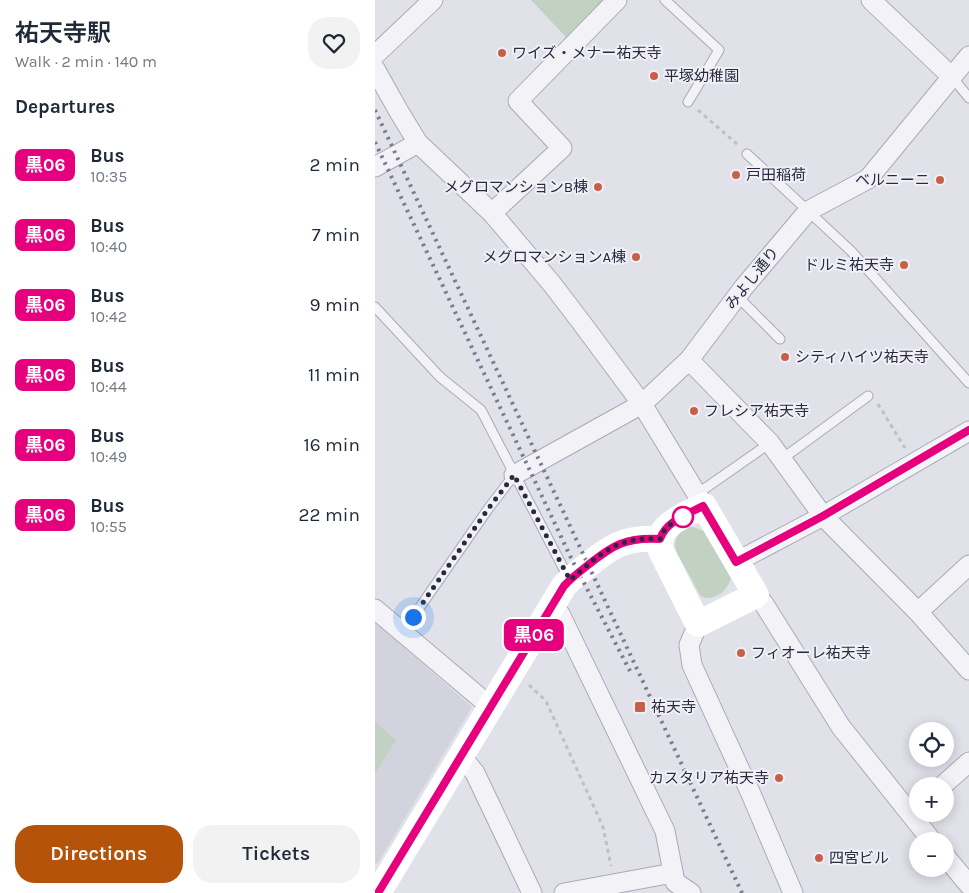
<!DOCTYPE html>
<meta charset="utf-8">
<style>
body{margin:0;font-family:Karla,"Noto Sans JP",sans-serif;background:#f2f2f3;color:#1f2937;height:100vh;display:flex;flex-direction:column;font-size:19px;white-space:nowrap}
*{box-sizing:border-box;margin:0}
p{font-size:16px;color:#747a83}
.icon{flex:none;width:28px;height:28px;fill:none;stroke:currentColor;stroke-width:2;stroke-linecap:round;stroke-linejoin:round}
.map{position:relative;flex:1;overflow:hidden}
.details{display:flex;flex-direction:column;background:#fff;width:375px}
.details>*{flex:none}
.badge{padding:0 10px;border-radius:8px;font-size:18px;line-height:32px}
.fabs{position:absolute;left:534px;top:722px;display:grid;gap:10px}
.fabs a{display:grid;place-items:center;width:45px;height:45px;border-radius:50%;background:#fff;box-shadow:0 2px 12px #0003;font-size:25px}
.you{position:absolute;width:25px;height:25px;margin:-12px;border:4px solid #fff;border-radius:50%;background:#1a73e8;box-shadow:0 0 0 8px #1a73e833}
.map>.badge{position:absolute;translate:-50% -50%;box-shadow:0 0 0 2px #fff}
h2{padding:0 15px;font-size:19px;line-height:45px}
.round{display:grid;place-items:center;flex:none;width:52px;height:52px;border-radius:20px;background:#f2f2f3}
.summary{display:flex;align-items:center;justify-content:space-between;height:85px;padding:0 15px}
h1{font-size:24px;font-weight:600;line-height:38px}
.button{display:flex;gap:10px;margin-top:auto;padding:10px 15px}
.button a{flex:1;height:58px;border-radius:20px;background:#b45309;color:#fff;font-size:20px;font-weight:600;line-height:58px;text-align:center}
.button a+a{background:#f2f2f3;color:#1f2937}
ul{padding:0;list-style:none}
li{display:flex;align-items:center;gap:15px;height:70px;padding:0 15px}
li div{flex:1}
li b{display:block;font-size:19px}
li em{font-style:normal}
li .badge{min-width:55px;font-weight:700;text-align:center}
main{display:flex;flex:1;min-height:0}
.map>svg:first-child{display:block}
.built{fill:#d2d3dd}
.green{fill:#c1d2c3}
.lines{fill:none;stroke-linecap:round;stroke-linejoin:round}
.lane-casing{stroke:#a9aab6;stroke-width:11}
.street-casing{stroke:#a9aab6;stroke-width:21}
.path{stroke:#bebfc7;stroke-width:3;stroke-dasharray:4 4;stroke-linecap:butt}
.lane{stroke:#f3f3f7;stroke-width:9}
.street{stroke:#f3f3f7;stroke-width:19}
.secondary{stroke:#fff;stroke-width:26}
.rail{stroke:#7a7b92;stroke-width:4;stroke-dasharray:2.5 5;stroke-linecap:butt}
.line-casing{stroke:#fff;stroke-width:11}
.line{stroke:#e6007e;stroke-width:8}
.walk{stroke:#292a40;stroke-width:5;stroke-dasharray:0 9}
.poi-dot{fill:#ca5f49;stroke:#f0f0f6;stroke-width:2}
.stop-dot{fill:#fff;stroke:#e6007e;stroke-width:2.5}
.labels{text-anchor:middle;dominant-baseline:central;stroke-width:4;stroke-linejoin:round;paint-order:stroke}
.poi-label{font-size:15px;fill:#292a40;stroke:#f0f0f6;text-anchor:start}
.street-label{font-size:15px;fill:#292a40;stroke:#f0f0f6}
</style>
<main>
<section class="details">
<div class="summary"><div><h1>祐天寺駅</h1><p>Walk · 2 min · 140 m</p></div><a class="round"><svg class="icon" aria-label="heart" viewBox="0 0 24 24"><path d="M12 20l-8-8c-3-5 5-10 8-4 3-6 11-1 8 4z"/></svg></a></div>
<h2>Departures</h2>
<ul>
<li><span class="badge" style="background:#e6007e;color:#fff">黒06</span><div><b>Bus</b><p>10:35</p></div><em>2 min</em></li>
<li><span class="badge" style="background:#e6007e;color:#fff">黒06</span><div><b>Bus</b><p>10:40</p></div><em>7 min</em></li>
<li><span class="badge" style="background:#e6007e;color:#fff">黒06</span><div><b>Bus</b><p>10:42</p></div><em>9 min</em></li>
<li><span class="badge" style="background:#e6007e;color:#fff">黒06</span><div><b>Bus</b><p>10:44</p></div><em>11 min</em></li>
<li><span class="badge" style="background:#e6007e;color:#fff">黒06</span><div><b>Bus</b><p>10:49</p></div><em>16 min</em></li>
<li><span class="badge" style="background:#e6007e;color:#fff">黒06</span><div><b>Bus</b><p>10:55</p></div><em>22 min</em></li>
</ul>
<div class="button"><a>Directions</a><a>Tickets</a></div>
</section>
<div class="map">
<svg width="594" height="893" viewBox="0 0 594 893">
<rect width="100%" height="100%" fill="#e0e1e9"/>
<path class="built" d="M0,622L97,707L2,864L0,862Z"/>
<g class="green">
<path d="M156,0H228L191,37Z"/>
<path d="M315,526L329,531L356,578C352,591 343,598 330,598L325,595L301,551C298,538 304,531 315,526Z"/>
<path d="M0,722L21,740L0,773Z"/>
</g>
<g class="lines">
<defs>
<g id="lane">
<path d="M290,0L344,50L313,102"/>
<path d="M577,77L594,98"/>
<path d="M372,154L476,251L594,383"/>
<path d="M362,296L405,339"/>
<path d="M0,307L65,377L106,410L193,577"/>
<path d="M407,459L493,396"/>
<path d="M322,494L395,443"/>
<path d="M27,633L113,509L139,475"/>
</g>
<g id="street">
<path d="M496,0L577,77"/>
<path d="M0,55L58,0"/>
<path d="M0,69L23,110L43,143L117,213L177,284L206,322L267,404L329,506"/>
<path d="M0,167L43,143"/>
<path d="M117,213L187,148L143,101L242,0"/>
<path d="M314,360L395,443L448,516L543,612L594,670"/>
<path d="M139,475L267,404L314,360L369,287L433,211L493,179L594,56"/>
<path d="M361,562L448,516L594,431"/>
<path d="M381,595L389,604L466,727L557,841"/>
<path d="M175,608L185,614L290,831L300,882L316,893"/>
<path d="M0,609L116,707"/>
<path d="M543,612L594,565"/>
<path d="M323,624L314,645L317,665L376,794L418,893"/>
<path d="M85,758L92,763L100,773L157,893"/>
<path d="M567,786L594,762"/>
<path d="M570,856L594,885"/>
<path d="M189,893L298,873"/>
</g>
</defs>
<use href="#lane" class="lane-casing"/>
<use href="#street" class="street-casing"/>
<g class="path">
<path d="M323,110L362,144"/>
<path d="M503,404L530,448"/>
<path d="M154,685L171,701L228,827L236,866"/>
</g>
<use href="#lane" class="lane"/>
<use href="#street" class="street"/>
<g class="secondary">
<path d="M329,506L381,595L323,624L286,551C279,525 310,515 329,506Z"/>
<path d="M3,893L189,586C196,578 204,572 213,565C238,545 251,537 285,539"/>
</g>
<g class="rail">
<path d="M0,110L367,893"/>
<path d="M0,142L197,560L255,671"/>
</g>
</g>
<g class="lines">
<defs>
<path id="line" d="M3,893L189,586C196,578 204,572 213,565C238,545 251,537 285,539C291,521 313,514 328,506L361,562L448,516L594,430"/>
</defs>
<use href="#line" class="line-casing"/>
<use href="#line" class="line"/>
<path class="walk" d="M38,617L113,509L139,475L195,580C226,554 241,536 285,539C289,526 300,521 312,515L308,517"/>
</g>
<g class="poi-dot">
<circle cx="127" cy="53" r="5"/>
<circle cx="279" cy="76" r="5"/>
<circle cx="361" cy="175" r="5"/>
<circle cx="565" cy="180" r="5"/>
<circle cx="223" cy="187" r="5"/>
<circle cx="261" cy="257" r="5"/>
<circle cx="529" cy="265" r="5"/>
<circle cx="410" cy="357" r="5"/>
<circle cx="319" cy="411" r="5"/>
<circle cx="366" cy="653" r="5"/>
<rect x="259" y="701" width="12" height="12" rx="2.5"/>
<circle cx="404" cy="778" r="5"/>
<circle cx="444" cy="858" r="5"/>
</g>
<circle class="stop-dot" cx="308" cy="517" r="10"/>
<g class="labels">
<g class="poi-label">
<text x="137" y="53">ワイズ・メナー祐天寺</text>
<text x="289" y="76">平塚幼稚園</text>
<text x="371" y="175">戸田稲荷</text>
<text x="555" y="180" text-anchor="end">ベルニーニ</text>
<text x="213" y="187" text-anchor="end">メグロマンションB棟</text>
<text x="251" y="257" text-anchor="end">メグロマンションA棟</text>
<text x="519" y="265" text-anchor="end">ドルミ祐天寺</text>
<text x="420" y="357">シティハイツ祐天寺</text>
<text x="329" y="411">フレシア祐天寺</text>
<text x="376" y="653">フィオーレ祐天寺</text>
<text x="276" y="707">祐天寺</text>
<text x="394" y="778" text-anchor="end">カスタリア祐天寺</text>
<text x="454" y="858">四宮ビル</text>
</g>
<g class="street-label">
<text transform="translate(377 278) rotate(-51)">みよし通り</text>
</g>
</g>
</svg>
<div class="fabs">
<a><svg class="icon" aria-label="locate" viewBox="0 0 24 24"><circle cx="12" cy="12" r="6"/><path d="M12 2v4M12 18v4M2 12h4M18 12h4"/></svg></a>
<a>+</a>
<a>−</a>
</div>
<div class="you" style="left:38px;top:617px"></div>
<b class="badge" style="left:159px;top:635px;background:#e6007e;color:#fff">黒06</b>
</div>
</main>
